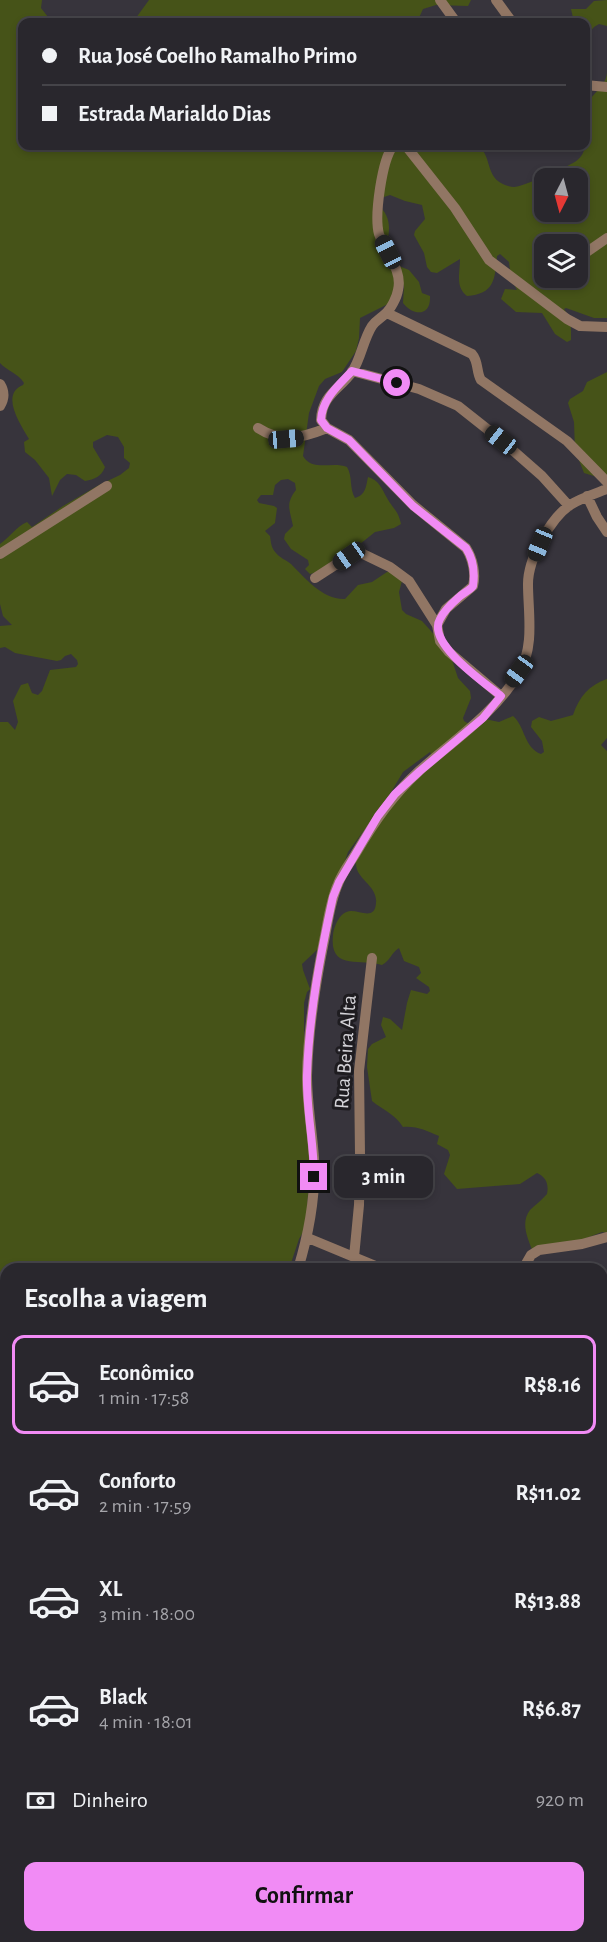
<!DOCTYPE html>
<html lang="pt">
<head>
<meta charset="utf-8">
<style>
	:root { --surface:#29272d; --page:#353339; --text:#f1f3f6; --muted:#a5a5aa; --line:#454449; --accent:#f18bf5 }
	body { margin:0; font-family:"Alegreya Sans",sans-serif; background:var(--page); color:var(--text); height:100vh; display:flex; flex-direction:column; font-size:22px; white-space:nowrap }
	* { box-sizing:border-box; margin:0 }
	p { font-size:20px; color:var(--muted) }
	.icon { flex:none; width:33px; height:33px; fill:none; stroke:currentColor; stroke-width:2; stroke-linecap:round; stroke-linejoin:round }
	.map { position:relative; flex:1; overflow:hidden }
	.details { position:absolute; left:0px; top:1263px; width:608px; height:680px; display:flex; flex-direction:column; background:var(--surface); border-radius:18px 18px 0 0; box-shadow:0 3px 9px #0003,0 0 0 2px var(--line) }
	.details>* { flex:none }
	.top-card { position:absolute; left:18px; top:18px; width:572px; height:132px; border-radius:12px; box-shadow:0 3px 9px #0003,0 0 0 2px var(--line); display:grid; align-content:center; height:132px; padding:0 24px; background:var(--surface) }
	.needle { width:39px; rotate:186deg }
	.fabs { position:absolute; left:534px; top:168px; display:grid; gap:12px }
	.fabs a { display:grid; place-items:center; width:54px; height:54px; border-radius:12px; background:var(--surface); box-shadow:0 3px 9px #0003,0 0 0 2px var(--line); font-size:30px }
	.end { position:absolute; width:27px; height:27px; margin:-14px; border:8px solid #f18bf5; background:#111; box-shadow:0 0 0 3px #111 }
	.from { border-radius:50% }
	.bubble { position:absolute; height:42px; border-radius:12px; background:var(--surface); box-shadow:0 3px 9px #0003,0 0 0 2px var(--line); font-size:20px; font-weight:700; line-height:42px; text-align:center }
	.car { position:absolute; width:18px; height:36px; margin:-18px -9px; border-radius:8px; box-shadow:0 0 4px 2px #0007; background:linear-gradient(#222 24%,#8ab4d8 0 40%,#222 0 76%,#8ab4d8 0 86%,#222 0) }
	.top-card b { display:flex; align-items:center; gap:21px; height:57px; font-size:22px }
	.top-card b+b { border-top:2px solid var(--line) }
	.top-card i { width:15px; height:15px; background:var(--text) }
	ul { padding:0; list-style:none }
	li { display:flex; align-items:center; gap:18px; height:99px; margin:0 12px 9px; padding:0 12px; border:3px solid transparent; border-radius:12px }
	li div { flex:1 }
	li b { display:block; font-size:22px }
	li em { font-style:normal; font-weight:700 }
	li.current { border-color:var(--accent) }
	li>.icon { width:54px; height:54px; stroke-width:1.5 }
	h2 { padding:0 24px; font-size:27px; line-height:72px }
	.pay { display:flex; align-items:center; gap:15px; height:66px; padding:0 24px; font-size:22px }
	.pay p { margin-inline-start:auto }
	.cta { display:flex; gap:12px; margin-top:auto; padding:12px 24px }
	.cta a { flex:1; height:69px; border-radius:12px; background:var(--accent); color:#111; font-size:24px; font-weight:700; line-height:69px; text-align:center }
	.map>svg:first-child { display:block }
	.green { fill:#465318; fill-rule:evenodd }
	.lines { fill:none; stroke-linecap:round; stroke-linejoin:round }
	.minor { stroke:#917664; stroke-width:10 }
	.route { stroke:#f18bf5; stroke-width:8 }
	.labels { text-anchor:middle; stroke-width:6; stroke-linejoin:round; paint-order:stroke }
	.street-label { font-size:21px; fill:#d4d3d8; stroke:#1e1c20 }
</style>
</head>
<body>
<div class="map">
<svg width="607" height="1942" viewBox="0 0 607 1942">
	<rect width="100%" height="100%" fill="#37343c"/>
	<path class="green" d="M 0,0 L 42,0 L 41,8 L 48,17 L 62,22 L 22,22 L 22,146 L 478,146 C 491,154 486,175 501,183 C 504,185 510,187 514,187 C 522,187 564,168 573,163 C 577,161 581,157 583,153 C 589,140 581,121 585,108 C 590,94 605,89 607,73 L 607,318 L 594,318 L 566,308 L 564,309 C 572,320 571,328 571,340 L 567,342 L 555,334 L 542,313 L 516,312 L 501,299 L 505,289 L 517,290 L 511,278 L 509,262 L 500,254 L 497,256 C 495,280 494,294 467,296 C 455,287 460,273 460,259 L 437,273 L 431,272 L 427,267 L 424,253 L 414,235 L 415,231 L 425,219 L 422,205 L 405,201 L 390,195 L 375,200 L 376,203 C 394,218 389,231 386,252 L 394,264 L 409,270 L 419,282 L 422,293 L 430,296 C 431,317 413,316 403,303 L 404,286 L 403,285 L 388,304 L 360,318 L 359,338 L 356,351 L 342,372 L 325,379 L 319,386 L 309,413 L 303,456 C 312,472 333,461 347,467 C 353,477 349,488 355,498 C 366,495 366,486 368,477 C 379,480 382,489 387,498 C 393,509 398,510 401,524 L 394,528 L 375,532 L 360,544 L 349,549 L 317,572 L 310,574 L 305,569 L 309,565 L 308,560 L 291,549 L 284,539 L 285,534 L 293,526 C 290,510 285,504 296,490 L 295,483 L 288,479 L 281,480 L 275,485 L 273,495 L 261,495 L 257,500 L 259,503 L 274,506 L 277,508 L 275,523 L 265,531 L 270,536 C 271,542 271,548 276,553 C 280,558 286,560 291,564 C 305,578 323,600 345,599 L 358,585 L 372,582 L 387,572 L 393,572 L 402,581 L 399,592 L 402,610 L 406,614 L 422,621 L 440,641 L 453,663 L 458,678 L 470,691 L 471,698 L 463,718 L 464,721 L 469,724 L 485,719 L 499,722 L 513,716 C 525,726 524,748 541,754 L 544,752 L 542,741 L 531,727 L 532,721 L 539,717 L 551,721 L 573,715 C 579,697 589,685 607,679 L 607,738 L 601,745 L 607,751 L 607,1233 L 602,1232 L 576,1242 L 533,1252 C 528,1239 520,1223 530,1210 C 535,1205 542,1200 547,1194 C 549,1184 546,1177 537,1173 L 520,1184 L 457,1189 L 444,1174 L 450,1155 L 448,1150 L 437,1144 L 439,1136 C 426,1131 418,1126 403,1127 C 395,1114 383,1110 372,1101 L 367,1067 L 368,1049 L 372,1044 L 386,1037 L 381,1025 L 383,1017 L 390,1019 L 402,1030 L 407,1003 L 411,990 L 427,994 L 430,991 L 429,987 L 416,978 L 421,973 L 419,967 L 404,961 L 399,948 C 391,953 390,961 382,965 C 360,958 329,971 333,935 C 334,926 340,911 351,911 C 361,911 375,920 376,903 C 378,886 356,879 356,864 C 356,845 417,772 431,754 L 430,752 L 403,772 L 387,799 L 348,852 L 334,893 L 319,948 L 302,964 L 303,970 L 310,989 L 307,992 L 304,1003 L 304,1050 L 313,1111 L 306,1227 L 299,1239 L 289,1269 L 6,1269 L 6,1414 L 0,1411 L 0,722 L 8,722 L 15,730 L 18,722 L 13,701 L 21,685 L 28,683 L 32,693 L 38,695 L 42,691 L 50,670 L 76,667 L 78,664 L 77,660 L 71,654 L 65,656 L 61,660 L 57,661 L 15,653 L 5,647 L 0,648 L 0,626 L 12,625 L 3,616 L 0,604 L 0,544 C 10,537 16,527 27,522 L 32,527 L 63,506 L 99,485 L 120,475 L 129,468 L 130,463 L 124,458 L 124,447 L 118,437 L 107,435 L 93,442 L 93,447 L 105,467 C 101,477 95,479 85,481 L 76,475 L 67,474 L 60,480 L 52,496 L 49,478 L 35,460 L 25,452 L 24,442 L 29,439 C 20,424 0,394 23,385 L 24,383 C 18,373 7,371 0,363 ZM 544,178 L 578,178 L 578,212 L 544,212 ZM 544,244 L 578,244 L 578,278 L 544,278 Z
		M 149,0 L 471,0 L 468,6 L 436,5 L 423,9 L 417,22 L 133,22 Z
		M 607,0 L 607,26 L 599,24 L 594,27 L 585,38 L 585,22 L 574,22 L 571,9 L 586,9 L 594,1 Z
		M 607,372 L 607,476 L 597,477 L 584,473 L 575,450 L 574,422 L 568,403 L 570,399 L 583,391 L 587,382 Z
		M 0,1446 L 6,1453 L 6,1529 L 3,1539 L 6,1544 L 6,1936 L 602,1936 L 602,1674 L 607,1672 L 607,1942 L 0,1942 Z"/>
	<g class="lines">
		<path class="minor" d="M 440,0 L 456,22
			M 496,0 L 512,22
			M 585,85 L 607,87
			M 406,146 L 455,208 L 489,260 L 567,319 L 580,326 L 607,327
			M 578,258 L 607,238
			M 387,313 L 472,354 C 479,362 476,372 481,380 L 567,441 L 607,482
			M 352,371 L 419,389 L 458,406 L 501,440 L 542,476 L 569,506
			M 0,384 C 5,392 5,398 0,406
			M 258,428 C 281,443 302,438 327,428 L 349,440 L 413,505 L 466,548 C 473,559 476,574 473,586 L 446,609 L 437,625
			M 327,428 L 321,420 C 322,395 339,390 352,372 C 361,359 363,340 372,326 C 376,320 381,318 385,314 C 391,309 397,297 398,290 C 403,270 385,252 379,234 C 374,216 382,160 393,146
			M 587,496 L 597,517 L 607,532
			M 0,554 L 107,486
			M 315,578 L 349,556 L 361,553 L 390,567 L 409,581 L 437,625 L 440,641 L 449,652 L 501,696
			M 308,1238 L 383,1269
			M 354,1257 L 359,1205 L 360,1155 L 359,1071 L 372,958
			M 298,1269 C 309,1233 316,1196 314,1158 C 312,1130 307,1103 307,1076 C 308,1031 315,986 324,941 C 328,922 330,902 338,884 C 342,873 350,863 356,853 C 375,821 392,796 419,771 C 454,740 494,714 519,673 C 535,646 528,613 528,584 C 528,559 550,519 570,505 C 581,498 594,494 607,489
			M 523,1269 L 531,1255 L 539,1250 L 582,1244 L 607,1237
			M 602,1361 L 607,1364
			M 0,1431 L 6,1435
			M 0,1549 L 6,1541
			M 602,1562 L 607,1554"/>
	</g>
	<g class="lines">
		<path class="route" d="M 314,1177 C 314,1143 306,1109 307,1075 C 309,1015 320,956 333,897 L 339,882 L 378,816 L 395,794 L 420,771 L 483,718 L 501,696 C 485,683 426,643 440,619 C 444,611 451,604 458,598 C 463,593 469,591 473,586 C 475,573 473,559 466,548 L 413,506 L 349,440 L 327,428 L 321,420 C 322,399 338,386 352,371 L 397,383"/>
	</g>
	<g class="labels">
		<g class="street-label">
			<text transform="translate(345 1052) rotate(-86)" y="7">Rua Beira Alta</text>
		</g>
	</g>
</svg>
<div class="fabs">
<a><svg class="needle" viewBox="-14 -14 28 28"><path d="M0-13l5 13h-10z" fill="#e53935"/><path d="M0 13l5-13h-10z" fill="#a5a5aa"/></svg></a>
<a><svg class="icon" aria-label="layers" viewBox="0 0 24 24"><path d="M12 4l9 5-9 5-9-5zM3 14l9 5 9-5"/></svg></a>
</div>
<i class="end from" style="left:397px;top:383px"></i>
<i class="end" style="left:314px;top:1177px"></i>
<div class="bubble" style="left:334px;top:1156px;width:99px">3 min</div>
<i class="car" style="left:388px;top:252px;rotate:333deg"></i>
<i class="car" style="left:286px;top:439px;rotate:85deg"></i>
<i class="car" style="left:501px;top:440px;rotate:308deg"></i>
<i class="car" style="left:540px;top:544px;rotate:202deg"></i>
<i class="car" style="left:349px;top:556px;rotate:235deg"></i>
<i class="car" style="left:519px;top:671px;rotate:216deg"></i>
<div class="top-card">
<b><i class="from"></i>Rua José Coelho Ramalho Primo</b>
<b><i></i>Estrada Marialdo Dias</b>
</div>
<section class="details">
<h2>Escolha a viagem</h2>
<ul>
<li class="current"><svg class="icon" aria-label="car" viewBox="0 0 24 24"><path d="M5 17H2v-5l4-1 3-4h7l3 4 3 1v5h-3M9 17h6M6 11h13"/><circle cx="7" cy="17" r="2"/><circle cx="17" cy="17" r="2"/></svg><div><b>Econômico</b><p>1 min · 17:58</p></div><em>R$8.16</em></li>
<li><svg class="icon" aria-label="car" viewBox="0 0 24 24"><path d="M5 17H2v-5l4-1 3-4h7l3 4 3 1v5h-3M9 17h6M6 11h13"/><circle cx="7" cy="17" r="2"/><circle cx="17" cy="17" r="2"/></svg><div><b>Conforto</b><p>2 min · 17:59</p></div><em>R$11.02</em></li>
<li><svg class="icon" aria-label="car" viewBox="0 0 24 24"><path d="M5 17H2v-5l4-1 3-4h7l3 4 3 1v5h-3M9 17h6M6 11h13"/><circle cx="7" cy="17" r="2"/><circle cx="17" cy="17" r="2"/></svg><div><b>XL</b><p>3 min · 18:00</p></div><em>R$13.88</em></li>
<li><svg class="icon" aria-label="car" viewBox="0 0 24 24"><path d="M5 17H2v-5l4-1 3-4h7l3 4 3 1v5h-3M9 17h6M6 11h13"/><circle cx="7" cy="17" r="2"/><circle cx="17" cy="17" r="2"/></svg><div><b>Black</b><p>4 min · 18:01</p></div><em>R$6.87</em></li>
</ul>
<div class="pay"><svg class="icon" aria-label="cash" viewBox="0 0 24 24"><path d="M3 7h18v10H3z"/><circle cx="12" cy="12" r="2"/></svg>Dinheiro<p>920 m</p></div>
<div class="cta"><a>Confirmar</a></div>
</section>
</div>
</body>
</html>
